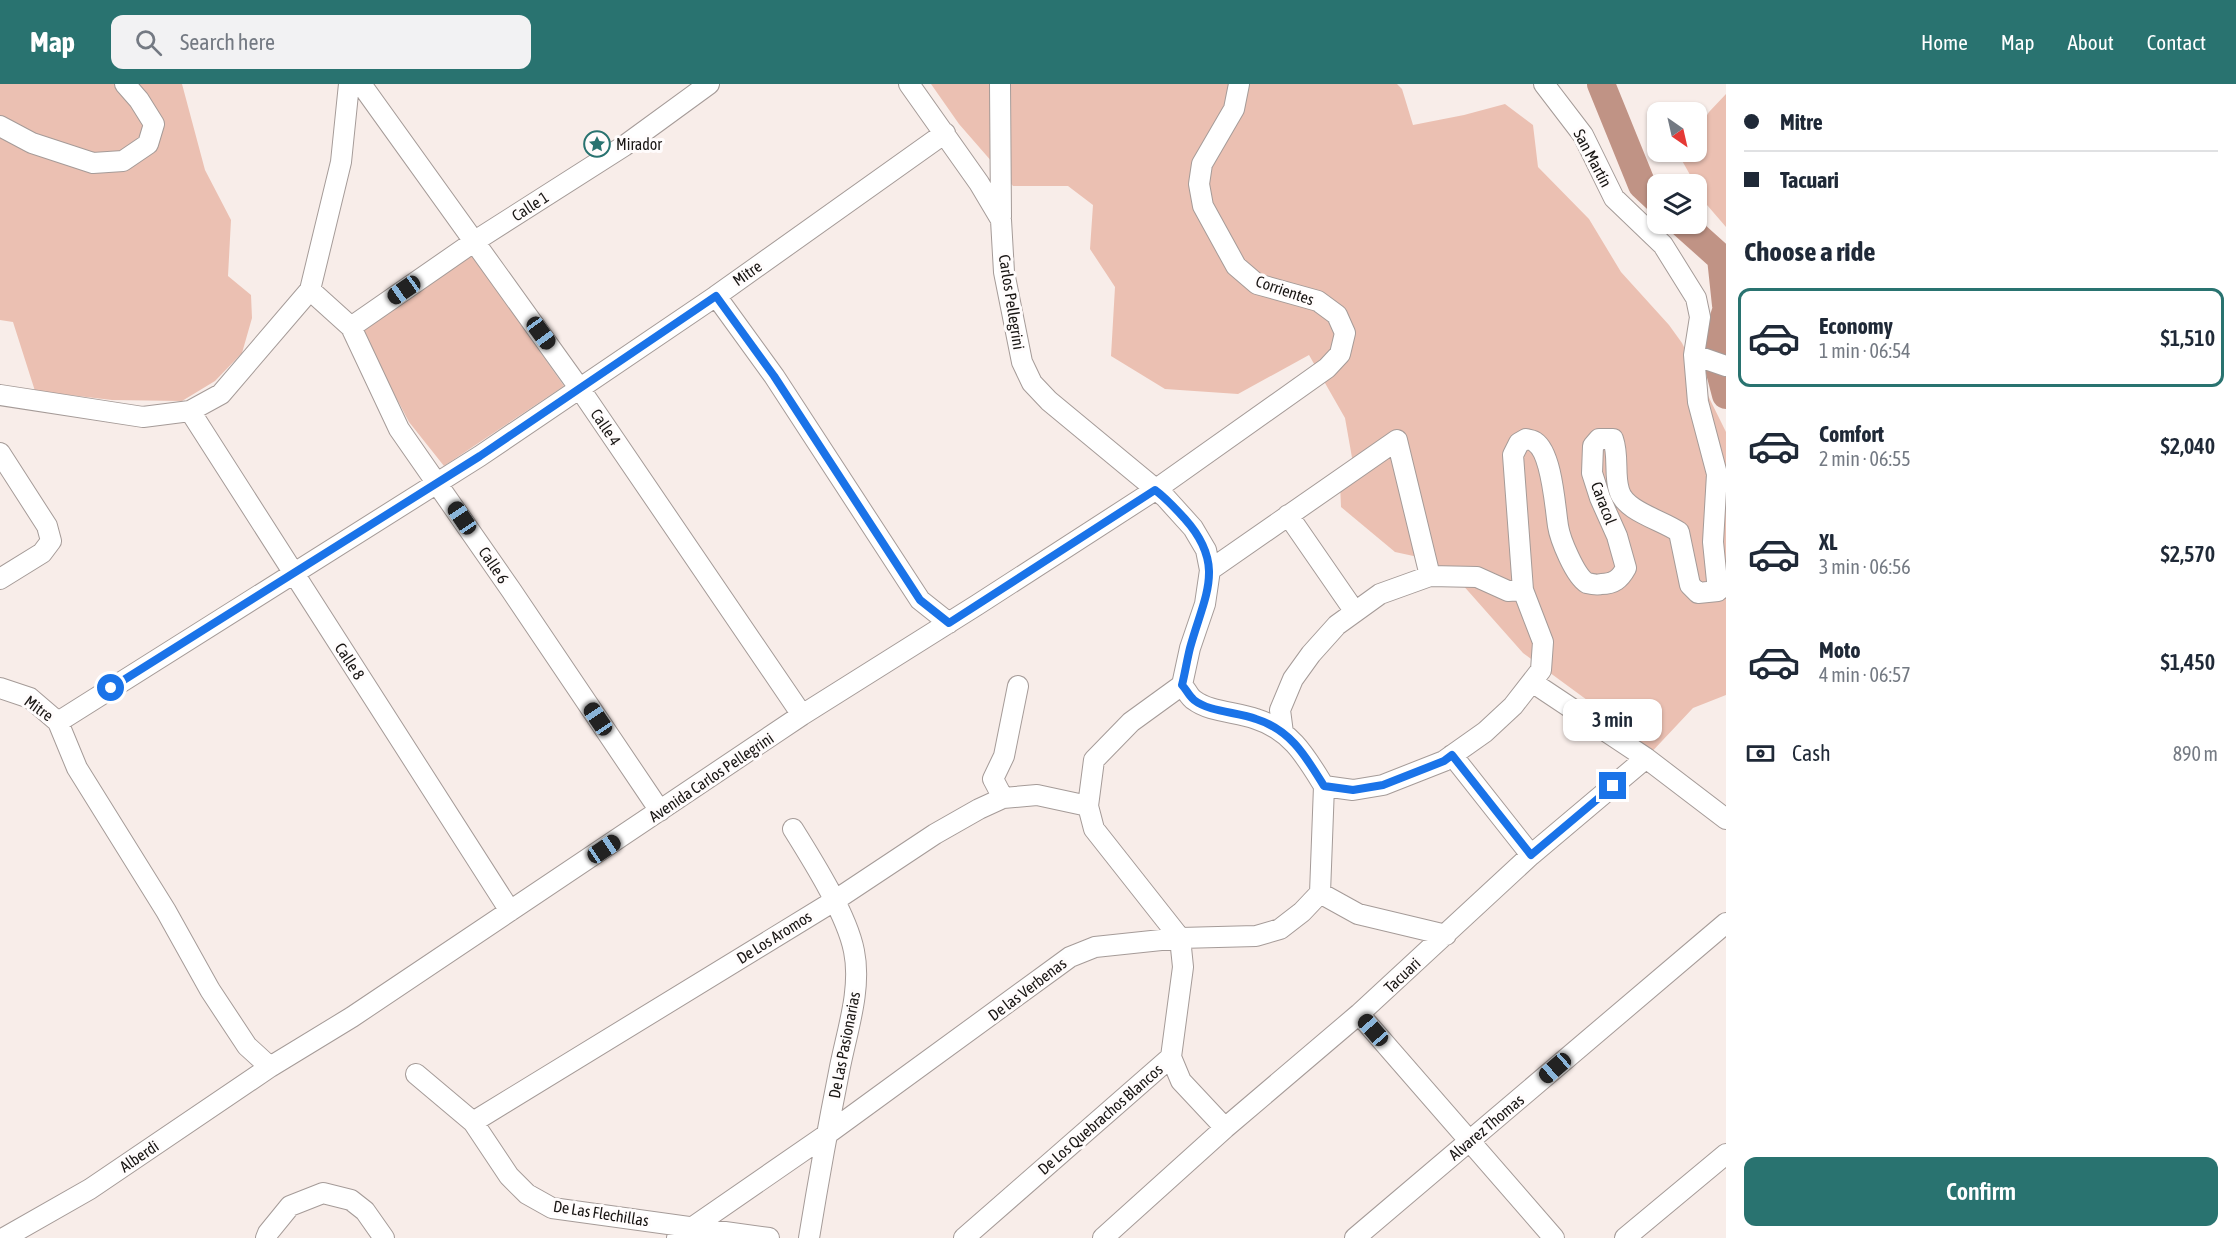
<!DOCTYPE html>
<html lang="en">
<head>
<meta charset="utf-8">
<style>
	:root { --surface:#fff; --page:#f2f2f3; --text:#1f2937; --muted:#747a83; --line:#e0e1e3; --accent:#297370 }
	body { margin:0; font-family:"Asap Condensed",sans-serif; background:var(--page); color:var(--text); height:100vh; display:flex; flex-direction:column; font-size:22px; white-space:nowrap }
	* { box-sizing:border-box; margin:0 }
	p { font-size:20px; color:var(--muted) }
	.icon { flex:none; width:33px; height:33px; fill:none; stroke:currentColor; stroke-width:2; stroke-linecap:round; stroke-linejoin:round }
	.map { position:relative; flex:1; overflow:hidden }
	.drawer { display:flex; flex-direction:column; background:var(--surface); width:510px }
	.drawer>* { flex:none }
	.guide { display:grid; align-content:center; height:132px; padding:0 18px; background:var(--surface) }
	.needle { width:39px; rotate:146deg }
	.fabs { position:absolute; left:1647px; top:18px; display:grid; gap:12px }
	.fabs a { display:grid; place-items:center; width:60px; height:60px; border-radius:12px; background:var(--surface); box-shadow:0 2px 4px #0004; font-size:30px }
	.end { position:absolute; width:27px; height:27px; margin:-14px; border:8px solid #1a73e8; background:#fff; box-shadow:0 0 0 3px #fff }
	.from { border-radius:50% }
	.bubble { position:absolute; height:42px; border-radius:12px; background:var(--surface); box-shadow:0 2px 4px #0004; font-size:20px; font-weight:600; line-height:42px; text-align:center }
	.car { position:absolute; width:18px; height:36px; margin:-18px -9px; border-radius:8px; box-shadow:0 0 4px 2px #0007; background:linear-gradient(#222 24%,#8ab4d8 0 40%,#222 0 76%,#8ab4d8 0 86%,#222 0) }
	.guide b { display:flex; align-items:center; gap:21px; height:57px; font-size:22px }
	.guide b+b { border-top:2px solid var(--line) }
	.guide i { width:15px; height:15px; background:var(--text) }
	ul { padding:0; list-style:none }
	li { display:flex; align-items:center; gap:18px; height:99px; margin:0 12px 9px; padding:0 6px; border:3px solid transparent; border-radius:12px }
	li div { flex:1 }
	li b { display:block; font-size:22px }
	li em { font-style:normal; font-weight:600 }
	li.active { border-color:var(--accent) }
	li>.icon { width:54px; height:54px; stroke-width:1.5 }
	h2 { padding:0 18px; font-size:27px; line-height:72px }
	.pay { display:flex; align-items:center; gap:15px; height:66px; padding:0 18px; font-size:22px }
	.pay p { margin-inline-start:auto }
	.button { display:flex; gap:12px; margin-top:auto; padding:12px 18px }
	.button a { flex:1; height:69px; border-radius:12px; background:var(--accent); color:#fff; font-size:24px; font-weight:600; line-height:69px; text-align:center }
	header { display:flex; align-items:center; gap:36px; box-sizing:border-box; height:84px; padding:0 30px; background:var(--accent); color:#fff }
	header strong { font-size:28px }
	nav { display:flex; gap:33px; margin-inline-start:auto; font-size:21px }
	.search { width:420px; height:54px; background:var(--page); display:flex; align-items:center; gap:15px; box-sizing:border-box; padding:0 21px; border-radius:12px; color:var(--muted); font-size:22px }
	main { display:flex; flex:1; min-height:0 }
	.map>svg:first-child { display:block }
	.green { fill:#ebc0b2 }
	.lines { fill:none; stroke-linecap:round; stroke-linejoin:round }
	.river { stroke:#c09385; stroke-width:28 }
	.street-casing { stroke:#a59b98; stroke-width:22 }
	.street { stroke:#fff; stroke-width:20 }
	.route { stroke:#1a73e8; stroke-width:8 }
	.labels { text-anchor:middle; stroke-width:6; stroke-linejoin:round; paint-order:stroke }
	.poi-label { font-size:16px; fill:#191614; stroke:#fffcfc; text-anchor:start }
	.street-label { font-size:16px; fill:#191614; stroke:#fffcfc }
</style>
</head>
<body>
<header>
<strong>Map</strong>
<div class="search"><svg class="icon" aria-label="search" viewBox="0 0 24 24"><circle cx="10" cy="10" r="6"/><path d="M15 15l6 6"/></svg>Search here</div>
<nav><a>Home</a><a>Map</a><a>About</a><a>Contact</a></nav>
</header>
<main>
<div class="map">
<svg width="1726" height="1154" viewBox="0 0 1726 1154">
	<rect width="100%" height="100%" fill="#f8ede9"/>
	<path class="green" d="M 0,0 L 182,0 L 205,86 L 231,136 L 228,192 L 251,211 L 252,234 L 242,269 L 215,297 L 182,317 L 112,316 L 35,307 L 13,238 L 0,236 Z
		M 931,0 L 1397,0 L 1402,5 L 1413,41 L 1464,31 L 1505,20 L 1533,41 L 1538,83 L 1589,135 L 1621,188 L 1669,241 L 1682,259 L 1726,348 L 1726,611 L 1693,624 L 1646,674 L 1617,638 L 1523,569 L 1461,499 L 1432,476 L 1395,468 L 1341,423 L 1340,400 L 1354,385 L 1345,334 L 1309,271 L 1238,310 L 1165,305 L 1111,272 L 1115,203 L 1090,165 L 1093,121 L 1068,102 L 1013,102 L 959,40 Z
		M 1726,10 L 1726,143 L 1707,121 L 1680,73 L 1684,68 L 1696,68 L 1697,47 L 1709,28 Z
		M 472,171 L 564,302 L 444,382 L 409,338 L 361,247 Z"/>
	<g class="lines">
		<path class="river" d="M 1601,0 L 1642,101 L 1658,116
			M 1683,140 L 1721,174 L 1726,221
			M 1726,227 L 1714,265 L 1726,311"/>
		<g class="street-casing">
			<path id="street" d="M 361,0 L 580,305 L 802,631
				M 909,0 L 979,99 L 1001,136 L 1004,188 L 1022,278 L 1032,299 L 1049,317 L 1165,413 L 1193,444 L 1206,466 L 1210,486 L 1205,520 L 1190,564 L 1182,601
				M 1000,0 L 1001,133
				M 0,42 L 32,59 L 93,79 L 123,77 L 148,60 L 154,40 L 139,16 L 125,0
				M 310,206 L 351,243 L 399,345 L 511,506 L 660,727
				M 716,212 L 774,292 L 920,516 L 949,539
				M 351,243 L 475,157 L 624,62 L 709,0
				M 1694,271 L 1726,282
				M 0,311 L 143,333 L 190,327 L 221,310 L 310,206 L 341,78 L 349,0
				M 190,327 L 510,827
				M 0,369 L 47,442 L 51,457 L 42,469 L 0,495
				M 1288,431 L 1355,528
				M 1210,486 L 1397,356 L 1430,492
				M 1532,598 L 1646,674 L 1726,735
				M 1182,601 C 1186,605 1189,613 1194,616 C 1209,628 1238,628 1256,635 C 1291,646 1306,673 1324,702 L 1353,706 L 1383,701 L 1444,677 L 1485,648 L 1513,622 L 1541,586 L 1543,558 L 1523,506 L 1513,371 L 1519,359 L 1526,355 C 1529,356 1533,356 1535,358 C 1552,369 1555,423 1558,442 C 1560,455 1575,492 1587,499 C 1591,500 1598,501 1601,500 C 1614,500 1620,495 1626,484 L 1617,452 L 1600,414 L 1592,389 L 1593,362 L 1599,355 L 1613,355 C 1619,372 1614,390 1619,406 C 1624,427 1662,436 1679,448 L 1690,501 L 1698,509 L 1718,507 L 1713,458 L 1717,390 L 1698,318 L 1694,271 L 1700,233 L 1696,214 L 1663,161 L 1614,114 L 1583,51 L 1544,0
				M 0,604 L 30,614 L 58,638 L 77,684 L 166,827 L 210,906 L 247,962 L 270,983
				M 58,638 L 480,372 L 716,212 L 945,49
				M 1283,649 L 1280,626 L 1293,595 L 1311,570 L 1337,541 L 1380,510 L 1430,492 L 1477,493 L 1508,507 L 1523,506
				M 1452,671 L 1531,771
				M 1003,714 L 993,695 L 1004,672 L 1018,602
				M 793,745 C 813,777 847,831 854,867 C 862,906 846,950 839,988 C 828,1043 818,1099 809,1154
				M 1320,809 L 1358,830 L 1446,851
				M 1359,930 L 1554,1154
				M 1171,973 L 1181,997 L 1225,1044
				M 416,990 L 473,1038 L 509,1092 L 527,1110 L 552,1124 L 769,1154
				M 473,1038 L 834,817 L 935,750 L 979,725 L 1003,714 L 1037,711 L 1088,722
				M 4,1154 L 90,1105 L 270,983 L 352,933 L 802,631 L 977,521 L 1155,406 L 1327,284 L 1340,270 L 1345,249 L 1337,231 L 1318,217 L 1257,200 L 1236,182 L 1203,122 L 1199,100 L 1202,80 L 1234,25 L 1239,0
				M 266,1154 L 268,1149 L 290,1122 L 323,1109 L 351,1116 L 365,1127 L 384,1154
				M 677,1154 L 826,1051 L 1070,873 L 1095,863 L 1180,854 L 1256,852 L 1280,845 L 1302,828 L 1320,809 L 1324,702
				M 964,1154 L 1171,973 L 1183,883 L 1180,854 L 1094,745 L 1088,722 L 1094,676 L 1131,638 L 1182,601
				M 1103,1154 L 1225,1044 L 1359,930 L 1531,771 L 1646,674
				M 1355,1154 L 1726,839
				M 1625,1154 L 1726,1070"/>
		</g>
		<use href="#street" class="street"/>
	</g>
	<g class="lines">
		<path class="route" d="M 111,604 L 480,372 L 716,212 L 774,292 L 920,516 L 949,539 L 1155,406 C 1166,414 1175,424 1185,435 C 1227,482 1204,512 1190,564 C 1187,576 1185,589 1182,601 C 1186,605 1189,612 1194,616 C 1209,628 1238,628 1256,635 C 1291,646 1306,673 1324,702 L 1353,706 L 1383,701 L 1444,677 L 1452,671 L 1531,771 L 1613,702"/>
	</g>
	<defs>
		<g id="sight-ring" transform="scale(1.35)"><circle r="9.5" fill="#fffcfc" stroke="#297370" stroke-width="1.5"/><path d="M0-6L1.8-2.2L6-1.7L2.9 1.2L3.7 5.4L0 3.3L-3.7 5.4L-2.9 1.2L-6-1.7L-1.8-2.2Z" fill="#297370"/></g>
	</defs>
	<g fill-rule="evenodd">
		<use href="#sight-ring" x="597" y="60"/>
	</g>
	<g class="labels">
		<g class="poi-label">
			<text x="616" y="66">Mirador</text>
		</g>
		<g class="street-label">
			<text transform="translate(1593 74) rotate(62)" y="6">San Martín</text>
			<text transform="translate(530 122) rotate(-33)" y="6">Calle 1</text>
			<text transform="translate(747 189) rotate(-35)" y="6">Mitre</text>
			<text transform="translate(1285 206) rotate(19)" y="6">Corrientes</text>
			<text transform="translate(1012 218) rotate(81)" y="6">Carlos Pellegrini</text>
			<text transform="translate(606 343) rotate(56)" y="6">Calle 4</text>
			<text transform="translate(1604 419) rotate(69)" y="6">Caracol</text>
			<text transform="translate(494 481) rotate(56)" y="6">Calle 6</text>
			<text transform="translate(350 577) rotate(57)" y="6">Calle 8</text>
			<text transform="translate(39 624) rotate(36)" y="6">Mitre</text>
			<text transform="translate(711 693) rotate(-34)" y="6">Avenida Carlos Pellegrini</text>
			<text transform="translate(774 853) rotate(-32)" y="6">De Los Aromos</text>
			<text transform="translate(1402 891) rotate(-43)" y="6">Tacuari</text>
			<text transform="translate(1027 905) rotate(-37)" y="6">De las Verbenas</text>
			<text transform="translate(844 961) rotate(-79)" y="6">De Las Pasionarias</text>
			<text transform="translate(1100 1035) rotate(-41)" y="6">De Los Quebrachos Blancos</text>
			<text transform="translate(1486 1043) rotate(-40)" y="6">Alvarez Thomas</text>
			<text transform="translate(139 1072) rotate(-34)" y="6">Alberdi</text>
			<text transform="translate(601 1129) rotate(9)" y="6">De Las Flechillas</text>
		</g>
	</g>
</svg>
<div class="fabs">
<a><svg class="needle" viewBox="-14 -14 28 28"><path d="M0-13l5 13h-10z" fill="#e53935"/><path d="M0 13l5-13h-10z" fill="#747a83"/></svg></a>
<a><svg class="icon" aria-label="layers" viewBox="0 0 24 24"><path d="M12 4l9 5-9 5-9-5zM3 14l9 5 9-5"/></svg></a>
</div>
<i class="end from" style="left:111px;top:604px"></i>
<i class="end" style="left:1613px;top:702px"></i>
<div class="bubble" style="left:1563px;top:615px;width:99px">3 min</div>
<i class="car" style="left:404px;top:206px;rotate:235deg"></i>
<i class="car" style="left:541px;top:249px;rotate:144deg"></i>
<i class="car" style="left:462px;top:434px;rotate:326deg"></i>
<i class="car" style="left:598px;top:635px;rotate:326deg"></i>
<i class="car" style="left:604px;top:765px;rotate:56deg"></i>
<i class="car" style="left:1373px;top:946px;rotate:319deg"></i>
<i class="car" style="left:1555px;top:984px;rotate:229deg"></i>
</div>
<section class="drawer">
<div class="guide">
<b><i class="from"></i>Mitre</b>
<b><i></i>Tacuari</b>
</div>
<h2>Choose a ride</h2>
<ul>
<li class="active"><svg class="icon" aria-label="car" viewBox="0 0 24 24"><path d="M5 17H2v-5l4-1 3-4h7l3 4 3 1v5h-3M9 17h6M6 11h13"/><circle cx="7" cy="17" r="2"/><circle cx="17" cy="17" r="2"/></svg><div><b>Economy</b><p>1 min · 06:54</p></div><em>$1,510</em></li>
<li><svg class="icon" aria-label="car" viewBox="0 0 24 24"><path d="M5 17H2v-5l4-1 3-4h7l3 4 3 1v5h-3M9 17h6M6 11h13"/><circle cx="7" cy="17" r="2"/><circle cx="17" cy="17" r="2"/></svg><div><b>Comfort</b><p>2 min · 06:55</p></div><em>$2,040</em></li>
<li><svg class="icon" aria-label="car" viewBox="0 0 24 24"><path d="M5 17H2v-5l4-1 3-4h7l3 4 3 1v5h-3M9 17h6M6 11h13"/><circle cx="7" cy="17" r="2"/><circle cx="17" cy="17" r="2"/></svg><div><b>XL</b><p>3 min · 06:56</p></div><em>$2,570</em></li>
<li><svg class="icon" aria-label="car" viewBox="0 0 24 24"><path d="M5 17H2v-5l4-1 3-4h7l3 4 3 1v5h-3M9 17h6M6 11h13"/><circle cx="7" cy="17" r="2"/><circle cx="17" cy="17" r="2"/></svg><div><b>Moto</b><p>4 min · 06:57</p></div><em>$1,450</em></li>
</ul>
<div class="pay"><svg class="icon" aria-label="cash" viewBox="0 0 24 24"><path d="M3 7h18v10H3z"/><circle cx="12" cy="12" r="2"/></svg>Cash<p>890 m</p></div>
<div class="button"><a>Confirm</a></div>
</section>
</main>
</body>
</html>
